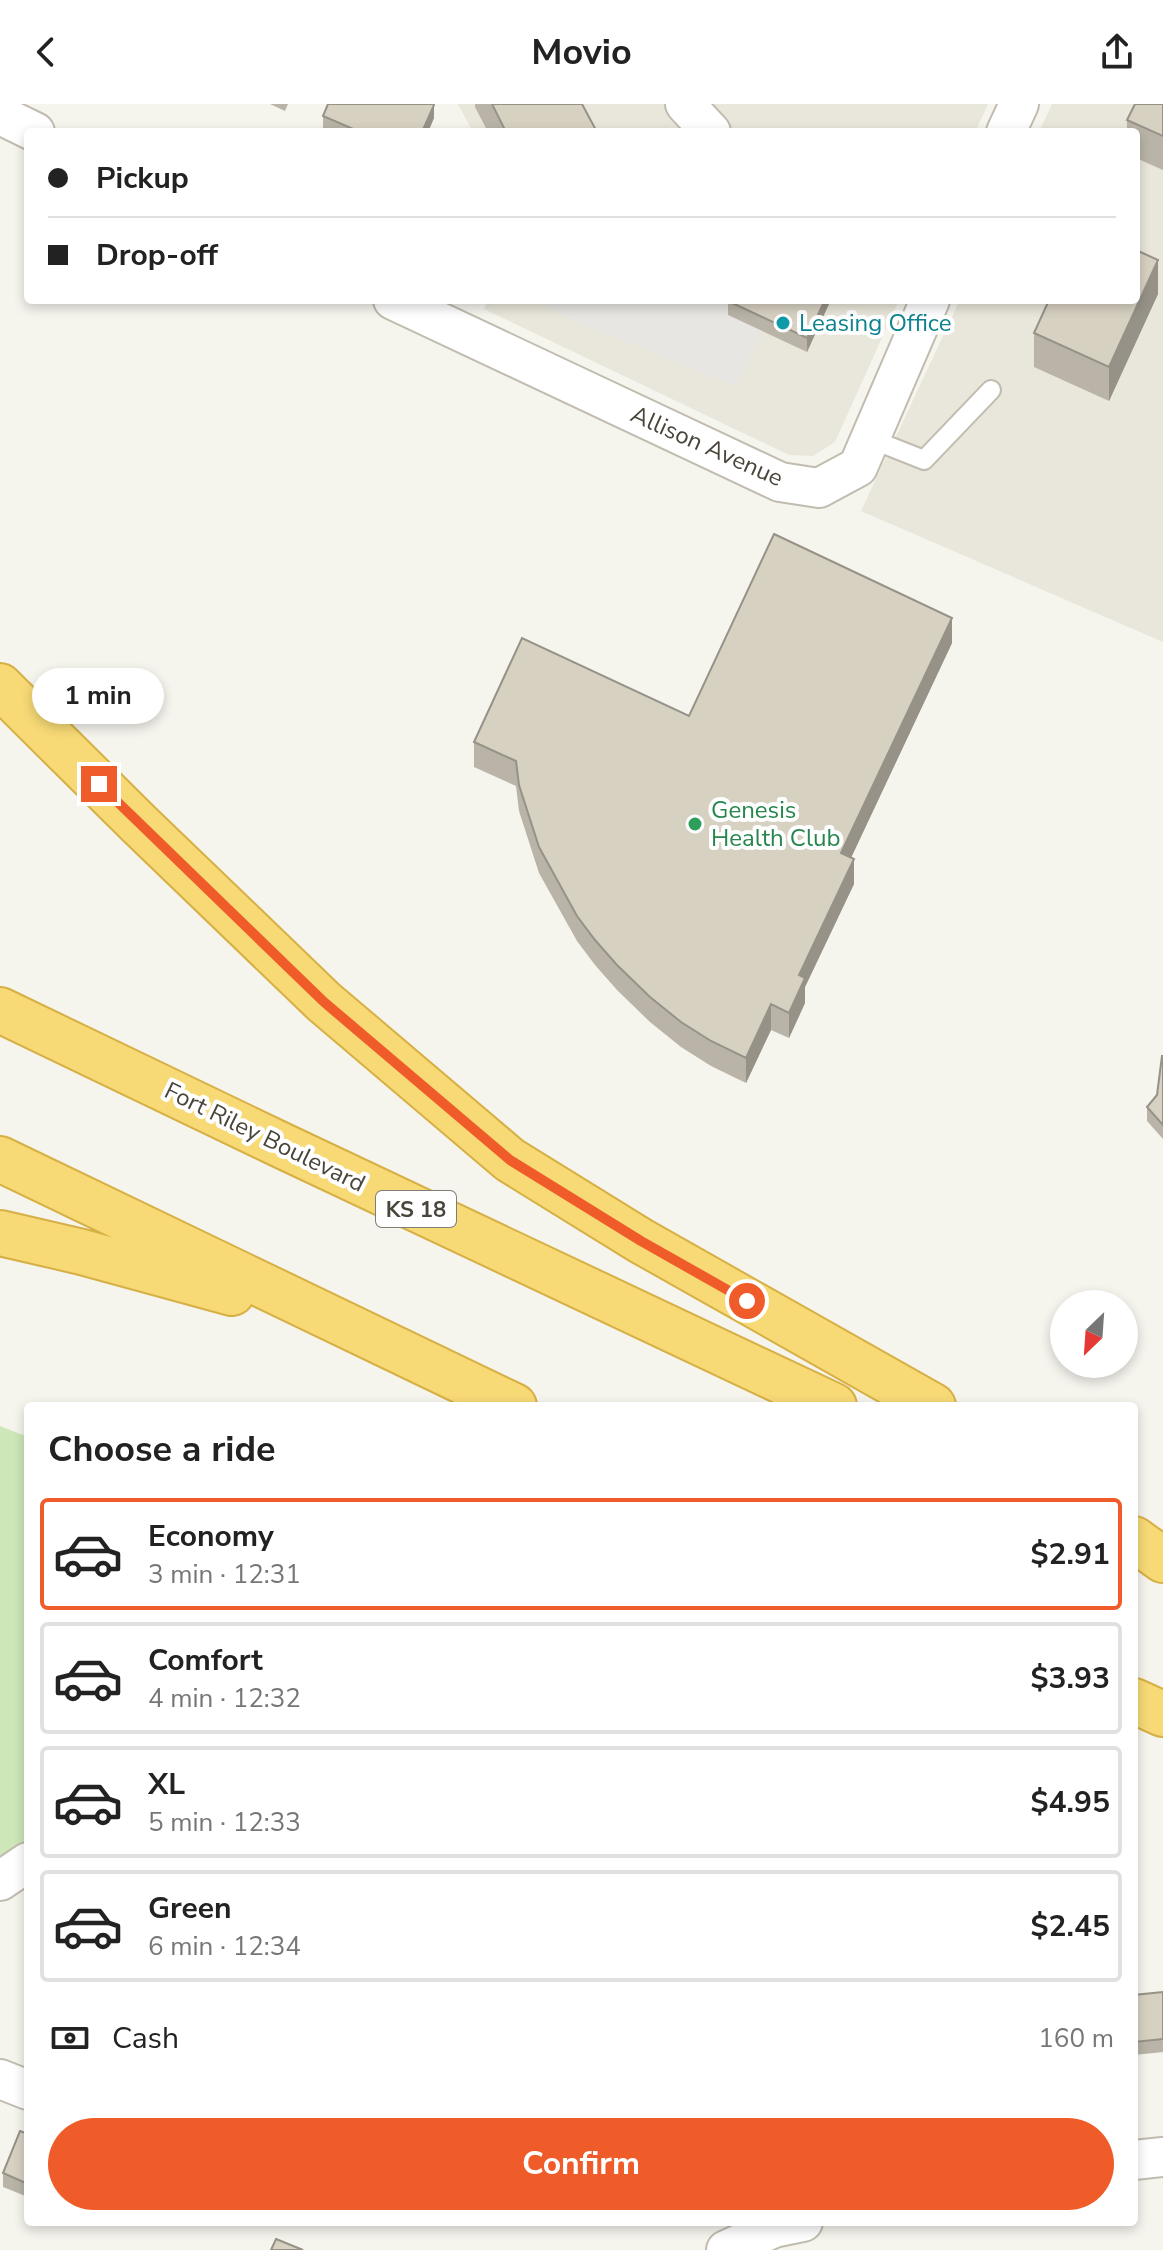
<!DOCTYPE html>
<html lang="en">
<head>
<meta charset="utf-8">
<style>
	:root { --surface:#fff; --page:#f6f6f6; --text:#222; --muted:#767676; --line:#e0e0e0; --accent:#ef5c2a }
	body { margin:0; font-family:"Nunito Sans",sans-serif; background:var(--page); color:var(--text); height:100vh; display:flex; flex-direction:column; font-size:30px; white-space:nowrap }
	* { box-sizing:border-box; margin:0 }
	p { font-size:26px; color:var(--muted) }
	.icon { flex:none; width:44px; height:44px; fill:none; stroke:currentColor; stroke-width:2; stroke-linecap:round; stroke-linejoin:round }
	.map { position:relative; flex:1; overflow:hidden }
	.panel { position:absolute; left:24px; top:1298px; width:1114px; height:824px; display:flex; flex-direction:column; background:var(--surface); border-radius:8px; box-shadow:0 4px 12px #0003 }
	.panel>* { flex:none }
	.top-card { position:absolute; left:24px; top:24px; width:1116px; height:176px; border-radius:8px; box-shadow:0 4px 12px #0003; display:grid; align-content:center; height:176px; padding:0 24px; background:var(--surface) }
	.needle { width:52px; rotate:205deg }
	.buttons { position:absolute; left:1050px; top:1186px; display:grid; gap:16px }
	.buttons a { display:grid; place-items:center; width:88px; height:88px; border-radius:50%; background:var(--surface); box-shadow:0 4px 12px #0003; font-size:40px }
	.end { position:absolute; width:36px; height:36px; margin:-18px; border:10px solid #ef5c2a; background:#fff; box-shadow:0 0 0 4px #fff }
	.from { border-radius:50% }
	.bubble { position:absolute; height:56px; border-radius:28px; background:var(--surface); box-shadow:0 4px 12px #0003; font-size:26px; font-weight:700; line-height:56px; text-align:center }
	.top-card b { display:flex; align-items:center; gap:28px; height:76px; font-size:30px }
	.top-card b+b { border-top:2px solid var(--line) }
	.top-card i { width:20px; height:20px; background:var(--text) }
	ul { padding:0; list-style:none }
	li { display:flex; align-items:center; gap:24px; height:112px; margin:0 16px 12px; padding:0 8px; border:4px solid var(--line); border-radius:8px }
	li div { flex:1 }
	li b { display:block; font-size:30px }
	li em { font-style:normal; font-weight:700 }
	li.selected { border-color:var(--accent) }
	li>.icon { width:72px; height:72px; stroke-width:1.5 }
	h2 { padding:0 24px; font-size:36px; line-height:96px }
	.pay { display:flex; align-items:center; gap:20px; height:88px; padding:0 24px; font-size:30px }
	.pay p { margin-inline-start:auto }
	.button { display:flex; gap:16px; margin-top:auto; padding:16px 24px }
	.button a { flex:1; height:92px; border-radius:48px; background:var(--accent); color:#fff; font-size:32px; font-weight:700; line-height:92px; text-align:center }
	header { display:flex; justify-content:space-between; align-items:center; height:104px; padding:0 24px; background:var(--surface); font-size:36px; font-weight:700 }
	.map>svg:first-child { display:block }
	.residential { fill:#e9e6db }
	.green { fill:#cde7b8 }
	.parking { fill:#e8e6e3 }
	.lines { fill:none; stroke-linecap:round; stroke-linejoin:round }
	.service-casing { stroke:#c1bcaf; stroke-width:22 }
	.minor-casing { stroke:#c1bcaf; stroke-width:42 }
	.motorway-casing { stroke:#d7b045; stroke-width:48 }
	.service { stroke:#fff; stroke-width:18 }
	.minor { stroke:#fff; stroke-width:38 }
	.motorway { stroke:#f7d976; stroke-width:44 }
	.wall { fill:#b9b4a7 }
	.shaded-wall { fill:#969288 }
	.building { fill:#d7d1c2; stroke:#969288; stroke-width:2 }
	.route { stroke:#ef5c2a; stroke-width:10 }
	.culture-dot { fill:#0f9aa8; stroke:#fff; stroke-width:3 }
	.leisure-dot { fill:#2e9e5b; stroke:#fff; stroke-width:3 }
	.labels { text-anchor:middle; stroke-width:8; stroke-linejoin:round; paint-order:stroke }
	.shield { fill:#fff; stroke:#807d75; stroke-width:2 }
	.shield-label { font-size:22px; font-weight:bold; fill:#4a453a }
	.culture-label { font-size:24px; fill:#0d838f; stroke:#fff; text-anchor:start }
	.street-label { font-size:24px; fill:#4a453a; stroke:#fff }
	.leisure-label { font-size:24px; fill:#27864d; stroke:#fff; text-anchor:start }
</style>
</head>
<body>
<header><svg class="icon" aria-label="back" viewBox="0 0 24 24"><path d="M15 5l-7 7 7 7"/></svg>Movio<svg class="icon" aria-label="share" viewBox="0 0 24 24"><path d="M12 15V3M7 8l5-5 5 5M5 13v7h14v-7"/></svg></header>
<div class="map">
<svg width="1163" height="2146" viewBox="0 0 1163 2146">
	<rect width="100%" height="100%" fill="#f5f4ed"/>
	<path class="residential" d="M 458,0 L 988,0 L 975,28 L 473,28 Z
		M 1052,0 L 1163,0 L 1163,538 L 861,407 L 960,196 L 1136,196 L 1136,28 L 1039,28 Z
		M 487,196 L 899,196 L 835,338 L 813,352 L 789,351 L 484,205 Z"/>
	<path class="green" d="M 0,1322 L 28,1333 L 28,1740 L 0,1753 Z"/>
	<path class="parking" d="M 543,196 L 735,196 L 762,227 L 736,282 L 553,208 Z"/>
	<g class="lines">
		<g class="service-casing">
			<path id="service" d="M 871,335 L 924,356 L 991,286"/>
		</g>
		<g class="minor-casing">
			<path id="minor" d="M 685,0 L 711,28
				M 0,11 L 35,28
				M 1006,28 L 1019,0
				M 393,196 L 780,378 L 819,384 L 858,363 L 930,196
				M 0,1777 L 28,1758
				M 0,1975 L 28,1986
				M 1134,2056 L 1163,2053
				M 726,2146 L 774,2124 L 803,2118"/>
		</g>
		<g class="motorway-casing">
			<path id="motorway" d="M 0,582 L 139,720 L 324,898 L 510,1056 L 641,1137 L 933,1302
				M 0,906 L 283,1042 L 834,1302
				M 0,1055 L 514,1302
				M 0,1129 L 82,1148 L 232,1189
				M 1134,1435 L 1163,1456
				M 1134,1597 L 1163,1610"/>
		</g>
		<use href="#service" class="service"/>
		<use href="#minor" class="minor"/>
		<use href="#motorway" class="motorway"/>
	</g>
	<path class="wall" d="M 270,0 L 288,0 L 285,7 Z
		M 475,0 L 582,0 L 597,28 L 488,28 L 475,3 Z
		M 1163,0 L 1163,66 L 1136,54 L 1136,28 L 1127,28 L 1127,16 Z
		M 323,12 L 434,14 L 428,28 L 329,28 L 323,25 Z
		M 1158,190 L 1109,297 L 1034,263 L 1034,229 Z
		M 830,196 L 807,248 L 728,211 L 728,197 Z
		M 952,539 L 851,754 L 854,780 L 805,883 L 805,899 L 789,934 L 771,926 L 746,979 L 711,962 L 681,943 L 650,918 L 617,886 L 595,861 L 577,837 L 539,769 L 519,707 L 516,682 L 474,663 L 474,638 L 689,612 Z
		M 1163,952 L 1163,1035 L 1147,1017 L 1147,1003 L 1157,991 Z
		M 1163,1888 L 1163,1948 L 1134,1951 L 1134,1891 Z
		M 28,2030 L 28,2093 L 3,2083 L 3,2069 Z"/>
	<path class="shaded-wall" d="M 434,1 L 434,14 L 428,28 L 422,28 Z
		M 1158,156 L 1158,190 L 1109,297 L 1109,263 Z
		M 825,196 L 830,196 L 830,198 L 807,248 L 807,234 Z
		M 952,514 L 952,539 L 841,775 L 841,749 Z
		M 854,755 L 854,780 L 805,883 L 805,899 L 789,934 L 789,909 L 799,871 Z
		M 771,900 L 771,926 L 746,979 L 746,954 Z"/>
	<path class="building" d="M 328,0 L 433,0 L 434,1 L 422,28 L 360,28 L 323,12 Z
		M 492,0 L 582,0 L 597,28 L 506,28 Z
		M 1135,0 L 1163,0 L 1163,32 L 1127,16 Z
		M 1136,146 L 1158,156 L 1109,263 L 1034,229 L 1049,196 L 1136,196 Z
		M 728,196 L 825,196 L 807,234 L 728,197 Z
		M 774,430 L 952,514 L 841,749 L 854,755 L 799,871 L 805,874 L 789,909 L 771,900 L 746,954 L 711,937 L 681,918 L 650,893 L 617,861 L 595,836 L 577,812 L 539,743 L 519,681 L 516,657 L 474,638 L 522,534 L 689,612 Z
		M 1162,952 L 1163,952 L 1163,1021 L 1147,1003 L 1157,991 Z
		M 1163,1888 L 1163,1935 L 1134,1938 L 1134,1891 Z
		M 20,2027 L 28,2030 L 28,2080 L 3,2069 Z
		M 276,2135 L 303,2146 L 271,2146 Z"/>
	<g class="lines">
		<path class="route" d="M 99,680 L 324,898 L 510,1056 L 641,1137 L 747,1197"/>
	</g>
	<circle class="culture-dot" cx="783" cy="219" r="8"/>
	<circle class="leisure-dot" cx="695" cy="720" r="8"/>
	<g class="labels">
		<rect class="shield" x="376" y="1087" width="80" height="36" rx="6"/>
		<g class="shield-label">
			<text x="416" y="1113">KS 18</text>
		</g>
		<g class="culture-label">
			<text x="799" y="227">Leasing Office</text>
		</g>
		<g class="street-label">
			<text transform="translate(707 342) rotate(24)" y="8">Allison Avenue</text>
			<text transform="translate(265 1033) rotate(26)" y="8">Fort Riley Boulevard</text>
		</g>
		<g class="leisure-label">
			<text x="711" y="714">Genesis<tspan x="711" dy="28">Health Club</tspan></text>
		</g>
	</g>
</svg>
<div class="buttons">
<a><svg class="needle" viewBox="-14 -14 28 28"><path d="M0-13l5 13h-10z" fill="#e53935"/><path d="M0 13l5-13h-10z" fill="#767676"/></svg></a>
</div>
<i class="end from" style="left:747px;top:1197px"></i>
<i class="end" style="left:99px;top:680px"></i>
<div class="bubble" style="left:32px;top:564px;width:132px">1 min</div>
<div class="top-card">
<b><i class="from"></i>Pickup</b>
<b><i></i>Drop-off</b>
</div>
<section class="panel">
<h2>Choose a ride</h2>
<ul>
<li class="selected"><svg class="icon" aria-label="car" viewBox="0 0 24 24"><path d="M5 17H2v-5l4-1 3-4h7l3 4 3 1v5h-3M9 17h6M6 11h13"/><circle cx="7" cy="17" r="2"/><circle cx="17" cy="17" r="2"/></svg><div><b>Economy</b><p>3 min · 12:31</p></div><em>$2.91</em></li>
<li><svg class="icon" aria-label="car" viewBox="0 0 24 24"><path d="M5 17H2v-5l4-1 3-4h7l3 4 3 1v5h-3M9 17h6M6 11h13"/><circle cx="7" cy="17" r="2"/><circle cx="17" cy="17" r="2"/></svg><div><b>Comfort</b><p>4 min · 12:32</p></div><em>$3.93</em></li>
<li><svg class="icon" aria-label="car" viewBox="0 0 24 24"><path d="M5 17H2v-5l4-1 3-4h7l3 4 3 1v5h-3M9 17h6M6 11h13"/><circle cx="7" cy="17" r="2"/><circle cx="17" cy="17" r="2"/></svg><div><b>XL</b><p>5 min · 12:33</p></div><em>$4.95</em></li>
<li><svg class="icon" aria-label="car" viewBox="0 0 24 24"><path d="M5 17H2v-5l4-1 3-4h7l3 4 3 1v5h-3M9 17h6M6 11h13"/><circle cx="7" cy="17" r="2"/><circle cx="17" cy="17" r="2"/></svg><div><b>Green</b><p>6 min · 12:34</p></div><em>$2.45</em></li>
</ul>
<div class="pay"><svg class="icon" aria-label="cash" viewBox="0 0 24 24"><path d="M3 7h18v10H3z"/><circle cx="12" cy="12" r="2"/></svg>Cash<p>160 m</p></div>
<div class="button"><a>Confirm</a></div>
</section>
</div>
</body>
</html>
